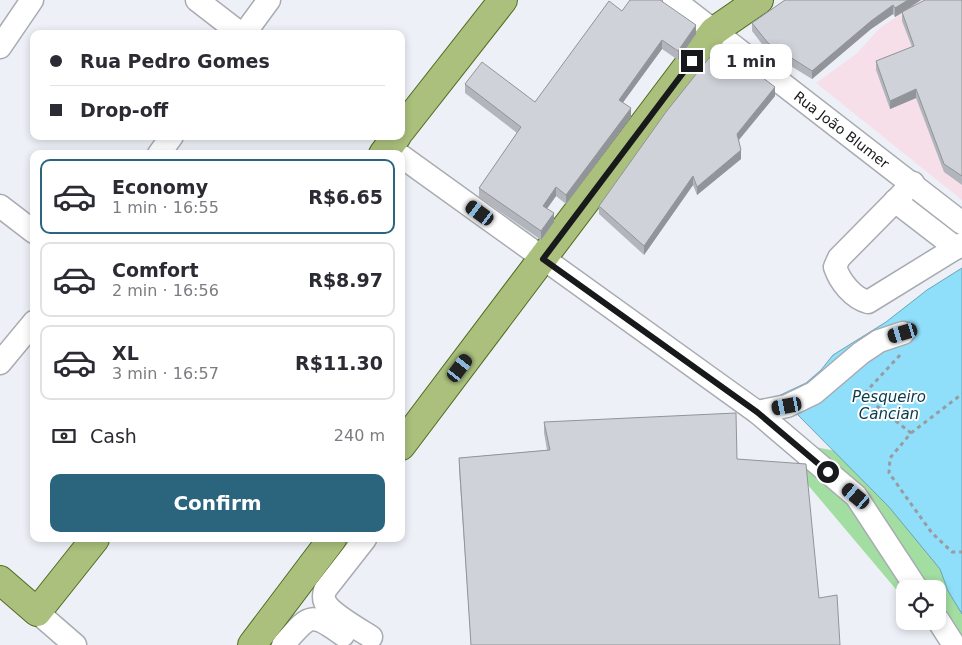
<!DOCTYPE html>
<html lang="en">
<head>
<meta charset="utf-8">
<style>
	:root { --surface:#fff; --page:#f7f7f7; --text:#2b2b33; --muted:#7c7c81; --line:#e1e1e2; --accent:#2b647d }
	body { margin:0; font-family:"DejaVu Sans",sans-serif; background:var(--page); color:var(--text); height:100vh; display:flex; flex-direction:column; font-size:19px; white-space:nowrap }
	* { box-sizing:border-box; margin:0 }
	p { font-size:16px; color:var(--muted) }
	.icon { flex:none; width:28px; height:28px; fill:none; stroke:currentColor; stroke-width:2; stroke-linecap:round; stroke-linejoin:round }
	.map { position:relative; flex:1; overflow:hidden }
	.drawer { position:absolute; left:30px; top:150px; width:375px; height:392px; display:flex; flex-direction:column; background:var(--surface); border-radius:10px; box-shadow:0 2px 8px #0003 }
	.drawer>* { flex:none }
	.top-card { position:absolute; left:30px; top:30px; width:375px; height:110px; border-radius:10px; box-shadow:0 2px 8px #0003; display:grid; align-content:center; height:110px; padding:0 20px; background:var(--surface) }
	.controls { position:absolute; left:896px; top:580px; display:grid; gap:10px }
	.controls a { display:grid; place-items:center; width:50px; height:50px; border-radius:10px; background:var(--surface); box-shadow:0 2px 8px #0003; font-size:25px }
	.end { position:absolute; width:22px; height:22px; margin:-11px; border:6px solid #18191b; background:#fff; box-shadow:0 0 0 2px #fff }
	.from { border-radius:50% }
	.bubble { position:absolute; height:35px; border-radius:10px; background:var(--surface); box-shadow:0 2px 8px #0003; font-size:16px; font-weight:700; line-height:35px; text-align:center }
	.car { position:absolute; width:15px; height:30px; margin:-15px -8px; border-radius:6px; box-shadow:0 0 4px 1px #0007; background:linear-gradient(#222 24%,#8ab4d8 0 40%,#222 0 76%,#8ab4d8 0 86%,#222 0) }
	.top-card b { display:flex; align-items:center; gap:18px; height:48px; font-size:19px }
	.top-card b+b { border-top:1px solid var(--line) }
	.top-card i { width:12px; height:12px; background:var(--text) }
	ul { padding:9px 0 0; list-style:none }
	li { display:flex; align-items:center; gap:15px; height:75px; margin:0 10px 8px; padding:0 10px; border:2px solid var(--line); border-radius:10px }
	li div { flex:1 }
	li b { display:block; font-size:19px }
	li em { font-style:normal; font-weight:700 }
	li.on { border-color:var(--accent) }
	li>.icon { width:45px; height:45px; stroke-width:1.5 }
	.pay { display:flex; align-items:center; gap:12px; height:55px; padding:0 20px; font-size:19px }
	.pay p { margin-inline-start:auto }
	.action { display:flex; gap:10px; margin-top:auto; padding:10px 20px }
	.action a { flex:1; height:58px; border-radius:10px; background:var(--accent); color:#fff; font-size:20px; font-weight:700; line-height:58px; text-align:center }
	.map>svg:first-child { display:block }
	.commercial { fill:#f7dfea }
	.green { fill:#a2dda2 }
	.water { fill:#8fdefa; stroke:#6ba3b7 }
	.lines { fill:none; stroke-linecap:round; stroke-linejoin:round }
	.minor-casing { stroke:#a8abb1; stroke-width:25 }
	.major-casing { stroke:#526a21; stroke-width:30 }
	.path { stroke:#999ba0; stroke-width:3; stroke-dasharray:4 4; stroke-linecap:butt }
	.minor { stroke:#fff; stroke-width:22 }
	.major { stroke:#aac07c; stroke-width:28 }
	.wall { fill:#b2b5bb }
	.shaded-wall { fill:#919498 }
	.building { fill:#cfd3d9; stroke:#919498 }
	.route { stroke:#18191b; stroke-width:6 }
	.labels { text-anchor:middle; stroke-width:4; stroke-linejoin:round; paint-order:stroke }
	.street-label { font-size:14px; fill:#18191b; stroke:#fdfeff }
	.water-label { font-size:15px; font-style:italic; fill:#093a49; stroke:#fdfeff }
</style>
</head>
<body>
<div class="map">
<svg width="962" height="645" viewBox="0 0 962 645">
	<rect width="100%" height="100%" fill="#edf1f7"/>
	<path class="commercial" d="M 921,0 L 962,0 L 962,200 L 816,83 L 856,54 L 880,28 Z"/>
	<path class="green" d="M 799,444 L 831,450 L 859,460 L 962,543 L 962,645 L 940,642 L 923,621 L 938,621 L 938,589 L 905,589 L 905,600 L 797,472 Z"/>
	<path class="water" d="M 962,268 L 962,614 L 948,591 L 940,569 L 889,507 L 797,414 L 774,398 L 806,383 L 821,370 L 833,355 L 886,322 L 927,290 Z"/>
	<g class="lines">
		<g class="minor-casing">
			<g id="minor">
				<path d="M 197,0 L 241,34"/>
				<path id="s1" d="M 674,0 L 962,223"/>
				<path d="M 244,34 L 269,0"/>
				<path d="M 0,47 L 32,0"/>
				<path d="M 159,154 L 172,136"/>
				<path d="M 401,156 L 757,412 L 856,496 L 917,589"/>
				<path d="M 913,183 L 839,258 L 835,267 C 840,282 853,298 868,302 L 962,244"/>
				<path d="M 895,201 L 956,248"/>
				<path d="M 0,206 L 34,232"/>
				<path d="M 0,363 L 34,322"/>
				<path d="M 757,412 L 787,406 L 814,393 L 861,353 L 879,341 L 903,333"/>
				<path d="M 365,539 L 325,590 C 324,594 323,598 325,602 C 330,613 360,630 371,637"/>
				<path d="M 37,612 L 75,645"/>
				<path d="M 938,620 L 954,645"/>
				<path d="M 283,645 C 309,616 309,610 343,635"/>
			</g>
		</g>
		<g class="major-casing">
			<path id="major" d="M 401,130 L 503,0
				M 383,154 L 397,136
				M 401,446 L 714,31 L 759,0
				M 0,580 L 37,612 L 95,539
				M 252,645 L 332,539"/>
		</g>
		<path class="path" d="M 900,355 L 863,395 L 911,433 L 890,458 L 889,473 L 932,533 L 952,552 L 962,552
			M 911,433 L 962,394"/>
		<use href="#minor" class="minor"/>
		<use href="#major" class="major"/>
	</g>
	<path class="wall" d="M 785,0 L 921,0 L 906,10 L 962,0 L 962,185 L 944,172 L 916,98 L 890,109 L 876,70 L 876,61 L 912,47 L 902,21 L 902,13 L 895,17 L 893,14 L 871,29 L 812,79 L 768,52 L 752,31 L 752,23 Z
		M 622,11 L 696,34 L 678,60 L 662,49 L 623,102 L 631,117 L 566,204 L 556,196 L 547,209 L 554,222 L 541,240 L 479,197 L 479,188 L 517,133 L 465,93 L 465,84 L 535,102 Z
		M 775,96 L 739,140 L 741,159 L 697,195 L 693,185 L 644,255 L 599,214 L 599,206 Z
		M 544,422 L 737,459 L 819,598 L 840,645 L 471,645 L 459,469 L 459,458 L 547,450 L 544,433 Z"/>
	<path class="shaded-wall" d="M 908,0 L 921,0 L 895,17 L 895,8 Z
		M 893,5 L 893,14 L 871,29 L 812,79 L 812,71 L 871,21 Z
		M 696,25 L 696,34 L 678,60 L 678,51 Z
		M 662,40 L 662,49 L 619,108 L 619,100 Z
		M 775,87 L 775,96 L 737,142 L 737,134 Z
		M 916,89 L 916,98 L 890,109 L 890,101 Z
		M 631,108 L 631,117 L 566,204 L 566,195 Z
		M 741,150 L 741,159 L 697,195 L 697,187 Z
		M 693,176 L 693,185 L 644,255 L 644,246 Z
		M 556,187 L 556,196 L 543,214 L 543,206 Z
		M 554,213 L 554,222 L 541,240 L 541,231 Z"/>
	<path class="building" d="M 630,0 L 660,0 L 696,25 L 678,51 L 662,40 L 619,100 L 631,108 L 566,195 L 556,187 L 543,206 L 554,213 L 541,231 L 479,188 L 521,127 L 465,84 L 482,62 L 535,102 L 609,1 L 622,11 Z
		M 785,0 L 908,0 L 895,8 L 893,5 L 871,21 L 812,71 L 768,43 L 752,23 Z
		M 925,0 L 962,0 L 962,176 L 944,164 L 916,89 L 890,101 L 876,61 L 914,46 L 902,12 Z
		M 730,53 L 775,87 L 737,134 L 741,150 L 697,187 L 693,176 L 644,246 L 599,206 L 666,112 L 709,58 Z
		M 736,413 L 737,459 L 806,464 L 819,598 L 837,595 L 840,645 L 471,645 L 459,458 L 550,450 L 544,422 Z"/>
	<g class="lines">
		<path class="route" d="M 692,61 L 543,259 L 757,412 L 828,472"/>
	</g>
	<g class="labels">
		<g class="street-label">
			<text dy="5" stroke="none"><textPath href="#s1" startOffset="212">Rua João Blumer</textPath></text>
		</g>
		<g class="water-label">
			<text x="889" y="402">Pesqueiro<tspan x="889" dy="17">Cancian</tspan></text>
		</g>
	</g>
</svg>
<div class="controls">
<a><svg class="icon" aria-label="locate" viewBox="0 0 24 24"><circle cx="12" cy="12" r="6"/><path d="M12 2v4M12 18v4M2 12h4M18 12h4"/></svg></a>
</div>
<i class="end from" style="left:828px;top:472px"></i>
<i class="end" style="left:692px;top:61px"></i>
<div class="bubble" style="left:710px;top:44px;width:82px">1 min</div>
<i class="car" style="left:480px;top:213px;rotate:306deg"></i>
<i class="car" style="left:903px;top:333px;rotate:253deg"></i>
<i class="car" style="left:460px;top:368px;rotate:37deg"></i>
<i class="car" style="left:787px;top:406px;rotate:259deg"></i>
<i class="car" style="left:856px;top:496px;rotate:310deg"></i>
<div class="top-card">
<b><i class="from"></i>Rua Pedro Gomes</b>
<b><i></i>Drop-off</b>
</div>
<section class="drawer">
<ul>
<li class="on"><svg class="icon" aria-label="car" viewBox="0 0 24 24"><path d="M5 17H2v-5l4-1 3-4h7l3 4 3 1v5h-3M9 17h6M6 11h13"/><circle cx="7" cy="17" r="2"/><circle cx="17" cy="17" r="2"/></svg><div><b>Economy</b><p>1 min · 16:55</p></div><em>R$6.65</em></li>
<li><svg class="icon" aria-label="car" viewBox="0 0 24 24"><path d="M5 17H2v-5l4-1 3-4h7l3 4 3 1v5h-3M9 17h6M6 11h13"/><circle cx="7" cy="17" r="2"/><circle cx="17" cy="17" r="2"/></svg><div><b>Comfort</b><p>2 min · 16:56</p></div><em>R$8.97</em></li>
<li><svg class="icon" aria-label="car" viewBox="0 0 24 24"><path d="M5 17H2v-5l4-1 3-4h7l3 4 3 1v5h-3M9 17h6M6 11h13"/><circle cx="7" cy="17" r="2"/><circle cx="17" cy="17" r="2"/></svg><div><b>XL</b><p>3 min · 16:57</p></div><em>R$11.30</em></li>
</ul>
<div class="pay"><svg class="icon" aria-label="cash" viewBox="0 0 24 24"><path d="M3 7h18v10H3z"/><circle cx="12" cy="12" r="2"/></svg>Cash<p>240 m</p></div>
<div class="action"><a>Confirm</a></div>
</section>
</div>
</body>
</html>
